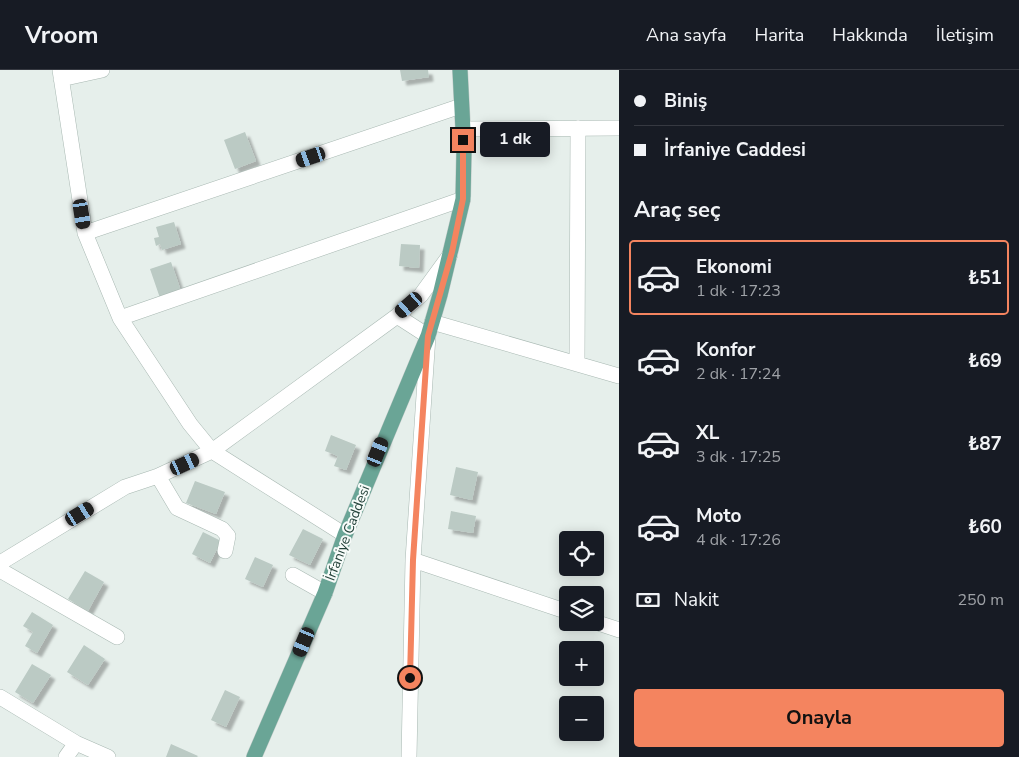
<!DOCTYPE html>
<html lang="tr">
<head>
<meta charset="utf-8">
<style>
	:root { --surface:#171b24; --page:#242831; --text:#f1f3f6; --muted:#9ea1a6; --line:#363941; --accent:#f4845f }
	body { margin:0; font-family:"Nunito Sans",sans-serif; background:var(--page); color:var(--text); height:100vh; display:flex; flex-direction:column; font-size:19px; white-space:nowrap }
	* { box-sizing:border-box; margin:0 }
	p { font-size:16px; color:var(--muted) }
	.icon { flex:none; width:28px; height:28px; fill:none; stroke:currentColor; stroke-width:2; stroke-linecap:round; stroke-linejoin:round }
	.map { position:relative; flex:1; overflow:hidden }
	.drawer { display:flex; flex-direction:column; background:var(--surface); width:400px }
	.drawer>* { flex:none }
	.banner { display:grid; align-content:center; height:110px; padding:0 15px; background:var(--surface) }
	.controls { position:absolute; left:559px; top:461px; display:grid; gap:10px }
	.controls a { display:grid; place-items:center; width:45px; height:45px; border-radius:5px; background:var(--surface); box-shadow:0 2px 12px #0003; font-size:25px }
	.end { position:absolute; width:22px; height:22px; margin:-11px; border:6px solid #f4845f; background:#111; box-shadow:0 0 0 2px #111 }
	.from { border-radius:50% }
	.bubble { position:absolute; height:35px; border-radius:5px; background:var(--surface); box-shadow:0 2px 12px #0003; font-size:16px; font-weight:700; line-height:35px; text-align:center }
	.car { position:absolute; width:15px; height:30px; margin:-15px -8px; border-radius:6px; box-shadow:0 0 4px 1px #0007; background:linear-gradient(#222 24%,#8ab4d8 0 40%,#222 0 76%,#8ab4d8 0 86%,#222 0) }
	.banner b { display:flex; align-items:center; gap:18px; height:48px; font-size:19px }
	.banner b+b { border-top:1px solid var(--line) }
	.banner i { width:12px; height:12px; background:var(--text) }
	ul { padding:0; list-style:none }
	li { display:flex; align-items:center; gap:15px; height:75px; margin:0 10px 8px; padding:0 5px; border:2px solid transparent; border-radius:5px }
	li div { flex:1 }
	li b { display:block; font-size:19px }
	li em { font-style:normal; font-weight:700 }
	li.on { border-color:var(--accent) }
	li>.icon { width:45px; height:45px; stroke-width:1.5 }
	h2 { padding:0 15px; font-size:22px; line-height:60px }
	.pay { display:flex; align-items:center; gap:12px; height:55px; padding:0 15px; font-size:19px }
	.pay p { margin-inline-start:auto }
	.cta { display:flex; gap:10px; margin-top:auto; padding:10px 15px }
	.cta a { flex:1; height:58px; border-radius:5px; background:var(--accent); color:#111; font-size:20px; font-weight:700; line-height:58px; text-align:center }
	header { display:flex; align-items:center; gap:30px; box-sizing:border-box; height:70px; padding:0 25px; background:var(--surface); border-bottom:1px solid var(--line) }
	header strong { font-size:24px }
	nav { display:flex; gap:28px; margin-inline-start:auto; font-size:18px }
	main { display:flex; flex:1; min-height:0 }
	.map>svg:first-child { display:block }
	.building { fill:#bbcac4; filter:url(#shadow) }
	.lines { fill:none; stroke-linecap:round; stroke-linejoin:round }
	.minor-casing { stroke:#a8b8b2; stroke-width:16 }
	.major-casing { stroke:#c2cac8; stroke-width:16 }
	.minor { stroke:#fff; stroke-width:15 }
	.major { stroke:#6aa596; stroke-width:15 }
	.route { stroke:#f4845f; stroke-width:6 }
	.labels { text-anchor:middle; stroke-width:4; stroke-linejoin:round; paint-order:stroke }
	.street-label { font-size:14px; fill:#24423a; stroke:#f7fbf9 }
</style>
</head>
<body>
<header>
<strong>Vroom</strong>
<nav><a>Ana sayfa</a><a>Harita</a><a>Hakkında</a><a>İletişim</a></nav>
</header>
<main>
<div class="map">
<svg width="619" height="687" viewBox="0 0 619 687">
	<defs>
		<filter id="shadow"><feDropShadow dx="4.5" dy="4.5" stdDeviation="1" flood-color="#0004"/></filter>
	</defs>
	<rect width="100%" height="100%" fill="#e6efeb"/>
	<path class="building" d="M 400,0 L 428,0 L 429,7 L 402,11 Z
		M 245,62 L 256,91 L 235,99 L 224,70 Z
		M 174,152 L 181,174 L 162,180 L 160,174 L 156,176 L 154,168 L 159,167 L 156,157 Z
		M 401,174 L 420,175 L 419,198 L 399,196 Z
		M 171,192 L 181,221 L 160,228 L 150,199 Z
		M 331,365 L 356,375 L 346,400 L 334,396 L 338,386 L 325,381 Z
		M 456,397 L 478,402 L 472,430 L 450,425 Z
		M 195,411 L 225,422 L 216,444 L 186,433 Z
		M 451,441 L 476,446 L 473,463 L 448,459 Z
		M 303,459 L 323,469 L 310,495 L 289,485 Z
		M 203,462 L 221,471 L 210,493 L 192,484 Z
		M 255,487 L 273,495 L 263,517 L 245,509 Z
		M 85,501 L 104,512 L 88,541 L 68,529 Z
		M 32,542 L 53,555 L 37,583 L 25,576 L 33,562 L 23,556 Z
		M 84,575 L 105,589 L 88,615 L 67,602 Z
		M 32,594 L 51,605 L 33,633 L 15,622 Z
		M 225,620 L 240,627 L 226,657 L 211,650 Z
		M 171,674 L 198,686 L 197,687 L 166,687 Z"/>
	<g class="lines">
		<g class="minor-casing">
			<path id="minor" d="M 60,0 L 85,163 L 120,248 L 190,354 L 212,381 L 345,465
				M 61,9 L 102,0
				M 463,59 L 619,58
				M 85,163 L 461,36
				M 397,246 L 428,266 L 413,490 L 409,687
				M 120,248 L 463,129
				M 432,252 L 619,306
				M 577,294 L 578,58
				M 158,406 L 177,438 L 222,459 L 228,466 L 225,481
				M 413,490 L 568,542
				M 0,493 L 125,417 L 158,406 L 212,381 L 397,246 L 421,225 L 450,185
				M 0,500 L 117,567
				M 293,505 L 325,523
				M 595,552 L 619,560
				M 0,627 L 76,673 L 108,687
				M 66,687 L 76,673"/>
		</g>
		<g class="major-casing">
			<path id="major" d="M 254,687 L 325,523 L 345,465 L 428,266 L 440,225 L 463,129 L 464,80 L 460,0"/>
		</g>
		<use href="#minor" class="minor"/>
		<use href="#major" class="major"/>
	</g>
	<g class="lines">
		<path class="route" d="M 410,608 L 413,490 L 428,266 L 452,182 L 463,129 L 463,70"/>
	</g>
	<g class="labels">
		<g class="street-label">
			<text transform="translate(347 463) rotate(-69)" y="5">İrfaniye Caddesi</text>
		</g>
	</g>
</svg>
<div class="controls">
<a><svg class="icon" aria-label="locate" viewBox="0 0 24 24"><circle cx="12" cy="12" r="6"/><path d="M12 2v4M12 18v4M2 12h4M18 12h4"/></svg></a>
<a><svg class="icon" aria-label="layers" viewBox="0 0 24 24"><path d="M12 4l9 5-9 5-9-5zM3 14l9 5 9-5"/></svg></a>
<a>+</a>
<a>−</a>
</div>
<i class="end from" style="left:410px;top:608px"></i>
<i class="end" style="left:463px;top:70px"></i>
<div class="bubble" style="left:480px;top:52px;width:70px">1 dk</div>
<i class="car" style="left:311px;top:87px;rotate:251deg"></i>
<i class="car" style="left:82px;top:144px;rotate:171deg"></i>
<i class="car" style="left:409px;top:235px;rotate:229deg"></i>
<i class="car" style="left:378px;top:382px;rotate:22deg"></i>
<i class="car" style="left:185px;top:394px;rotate:65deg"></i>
<i class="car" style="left:80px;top:444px;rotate:59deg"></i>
<i class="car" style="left:304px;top:572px;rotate:203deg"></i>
</div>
<section class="drawer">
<div class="banner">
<b><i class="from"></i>Biniş</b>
<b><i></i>İrfaniye Caddesi</b>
</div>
<h2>Araç seç</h2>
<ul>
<li class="on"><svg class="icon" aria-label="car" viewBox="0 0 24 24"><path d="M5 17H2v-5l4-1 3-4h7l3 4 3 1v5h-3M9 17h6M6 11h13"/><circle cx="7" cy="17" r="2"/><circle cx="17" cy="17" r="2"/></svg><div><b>Ekonomi</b><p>1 dk · 17:23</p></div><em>₺51</em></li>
<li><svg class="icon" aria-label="car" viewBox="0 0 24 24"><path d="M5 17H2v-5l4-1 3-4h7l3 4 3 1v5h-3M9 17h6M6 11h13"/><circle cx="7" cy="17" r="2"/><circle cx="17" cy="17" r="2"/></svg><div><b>Konfor</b><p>2 dk · 17:24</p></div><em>₺69</em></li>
<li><svg class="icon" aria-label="car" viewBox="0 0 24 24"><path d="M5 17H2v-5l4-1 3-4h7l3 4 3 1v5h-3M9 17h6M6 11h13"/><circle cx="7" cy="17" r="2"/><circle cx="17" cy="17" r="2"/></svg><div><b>XL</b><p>3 dk · 17:25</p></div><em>₺87</em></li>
<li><svg class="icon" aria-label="car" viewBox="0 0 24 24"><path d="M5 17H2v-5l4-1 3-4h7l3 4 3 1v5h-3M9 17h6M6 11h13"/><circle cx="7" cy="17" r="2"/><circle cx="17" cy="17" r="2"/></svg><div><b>Moto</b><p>4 dk · 17:26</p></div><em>₺60</em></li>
</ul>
<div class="pay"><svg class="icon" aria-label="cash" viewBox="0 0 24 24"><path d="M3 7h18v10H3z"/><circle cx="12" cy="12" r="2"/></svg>Nakit<p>250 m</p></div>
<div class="cta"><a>Onayla</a></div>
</section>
</main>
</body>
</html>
